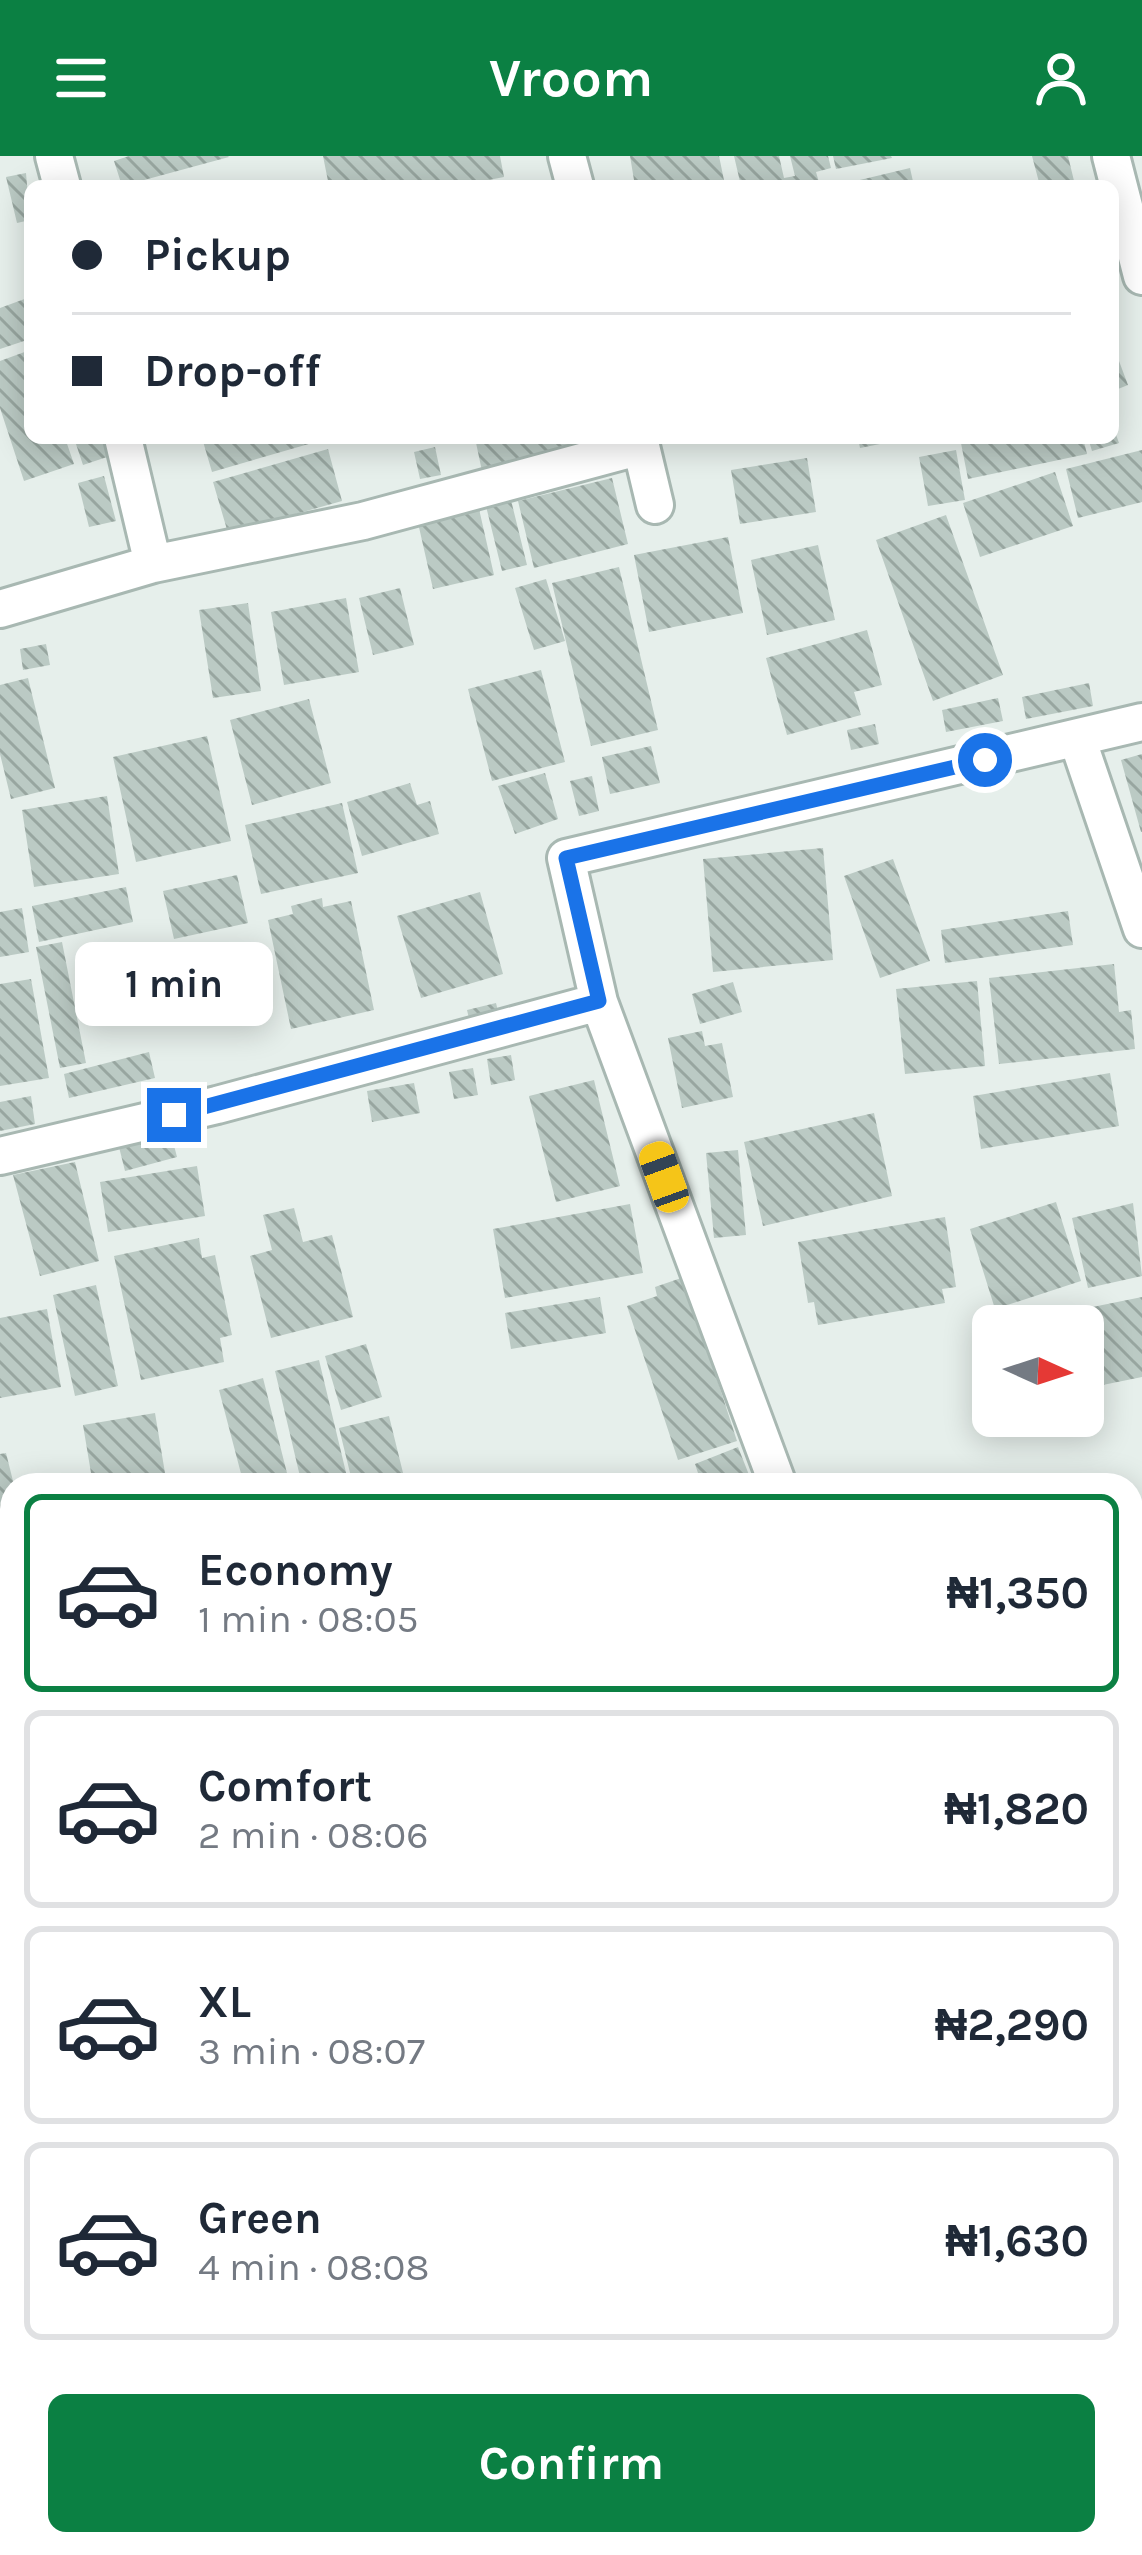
<!DOCTYPE html>
<html lang="en">
<head>
<meta charset="utf-8">
<style>
	:root { --surface:#fff; --page:#f2f2f3; --text:#1f2937; --muted:#747a83; --line:#e0e1e3; --accent:#0b8043 }
	body { margin:0; font-family:Karla,sans-serif; background:var(--page); color:var(--text); height:100vh; display:flex; flex-direction:column; font-size:45px; white-space:nowrap }
	* { box-sizing:border-box; margin:0 }
	p { font-size:39px; color:var(--muted) }
	.icon { flex:none; width:66px; height:66px; fill:none; stroke:currentColor; stroke-width:2; stroke-linecap:round; stroke-linejoin:round }
	.map { position:relative; flex:1; overflow:hidden }
	.side { position:absolute; left:0px; top:1317px; width:1143px; height:1083px; display:flex; flex-direction:column; background:var(--surface); border-radius:36px 36px 0 0; box-shadow:0 6px 30px #0003 }
	.side>* { flex:none }
	.hud { position:absolute; left:24px; top:24px; width:1095px; height:264px; border-radius:18px; box-shadow:0 6px 30px #0003; display:grid; align-content:center; height:264px; padding:0 48px; background:var(--surface) }
	.needle { width:78px; rotate:93deg }
	.tools { position:absolute; left:972px; top:1149px; display:grid; gap:24px }
	.tools a { display:grid; place-items:center; width:132px; height:132px; border-radius:18px; background:var(--surface); box-shadow:0 6px 30px #0003; font-size:60px }
	.end { position:absolute; width:54px; height:54px; margin:-27px; border:15px solid #1a73e8; background:#fff; box-shadow:0 0 0 6px #fff }
	.from { border-radius:50% }
	.bubble { position:absolute; height:84px; border-radius:18px; background:var(--surface); box-shadow:0 6px 30px #0003; font-size:39px; font-weight:700; line-height:84px; text-align:center }
	.car { position:absolute; width:36px; height:72px; margin:-36px -18px; border-radius:15px; box-shadow:0 0 9px 3px #0007; background:linear-gradient(#f5c518 24%,#345 0 40%,#f5c518 0 76%,#345 0 86%,#f5c518 0) }
	.hud b { display:flex; align-items:center; gap:42px; height:114px; font-size:45px }
	.hud b+b { border-top:3px solid var(--line) }
	.hud i { width:30px; height:30px; background:var(--text) }
	ul { padding:21px 0 0; list-style:none }
	li { display:flex; align-items:center; gap:36px; height:198px; margin:0 24px 18px; padding:0 24px; border:6px solid var(--line); border-radius:18px }
	li div { flex:1 }
	li b { display:block; font-size:45px }
	li em { font-style:normal; font-weight:700 }
	li.active { border-color:var(--accent) }
	li>.icon { width:108px; height:108px; stroke-width:1.5 }
	.button { display:flex; gap:24px; margin-top:auto; padding:24px 48px }
	.button a { flex:1; height:138px; border-radius:18px; background:var(--accent); color:#fff; font-size:48px; font-weight:700; line-height:138px; text-align:center }
	header { display:flex; justify-content:space-between; align-items:center; height:156px; padding:0 48px; background:var(--accent); color:#fff; font-size:54px; font-weight:700 }
	.map>svg:first-child { display:block }
	.building { fill:url(#building-back-hatch) }
	.lines { fill:none; stroke-linecap:round; stroke-linejoin:round }
	.street-casing { stroke:#a8b8b2; stroke-width:42 }
	.secondary-casing { stroke:#a4bbb3; stroke-width:42 }
	.street { stroke:#fff; stroke-width:36 }
	.secondary { stroke:#fff; stroke-width:36 }
	.route { stroke:#1a73e8; stroke-width:15 }
</style>
</head>
<body>
<header><svg class="icon" aria-label="menu" viewBox="0 0 24 24"><path d="M4 6h16M4 12h16M4 18h16"/></svg>Vroom<svg class="icon" aria-label="person" viewBox="0 0 24 24"><circle cx="12" cy="8" r="4"/><path d="M4 21q1-7 8-7t8 7"/></svg></header>
<div class="map">
<svg width="1142" height="2399" viewBox="0 0 1142 2399">
	<defs>
		<pattern id="building-back-hatch" width="6" height="6" patternUnits="userSpaceOnUse" patternTransform="scale(3)"><rect width="6" height="6" fill="#bbcac4"/><path d="M-1 5l2 2M0 0l6 6M5-1l2 2" fill="none" stroke="#98a6a0"/></pattern>
	</defs>
	<rect width="100%" height="100%" fill="#e6efeb"/>
	<path class="building" d="M 129,0 L 228,0 L 229,1 L 122,30 L 114,5 Z
		M 323,0 L 500,0 L 504,21 L 458,30 L 329,30 Z
		M 630,0 L 719,0 L 725,29 L 635,30 Z
		M 734,0 L 779,0 L 784,22 L 795,20 L 790,0 L 828,0 L 831,12 L 816,16 L 820,30 L 741,30 Z
		M 833,0 L 891,0 L 892,2 L 836,13 Z
		M 1032,0 L 1068,0 L 1075,29 L 1040,30 Z
		M 910,12 L 914,30 L 843,30 L 843,28 Z
		M 26,17 L 30,64 L 17,67 L 6,21 Z
		M 30,141 L 30,183 L 0,193 L 0,152 Z
		M 1113,189 L 1128,229 L 1113,235 Z
		M 30,194 L 30,282 L 65,282 L 74,308 L 24,325 L 0,252 L 0,205 Z
		M 1114,273 L 1119,287 L 1092,295 L 1088,282 L 1113,282 Z
		M 74,282 L 104,282 L 110,300 L 83,309 Z
		M 202,282 L 326,282 L 326,283 L 212,316 Z
		M 475,282 L 596,282 L 598,295 L 483,320 Z
		M 858,282 L 900,282 L 900,284 L 860,292 Z
		M 960,282 L 1083,282 L 1087,298 L 968,323 Z
		M 435,291 L 441,319 L 420,323 L 414,296 Z
		M 328,293 L 342,345 L 228,377 L 213,326 Z
		M 956,294 L 965,344 L 928,350 L 919,301 Z
		M 1142,294 L 1142,346 L 1078,362 L 1066,313 Z
		M 807,302 L 816,356 L 740,368 L 731,314 Z
		M 1055,316 L 1073,370 L 980,401 L 963,347 Z
		M 104,320 L 116,365 L 89,371 L 78,327 Z
		M 612,322 L 628,388 L 534,412 L 518,345 Z
		M 509,336 L 527,409 L 502,415 L 484,342 Z
		M 477,344 L 494,419 L 433,433 L 416,358 Z
		M 946,359 L 1003,519 L 933,545 L 876,384 Z
		M 728,381 L 743,457 L 649,476 L 634,399 Z
		M 818,389 L 835,464 L 767,479 L 751,404 Z
		M 619,411 L 658,574 L 591,590 L 552,427 Z
		M 546,423 L 565,485 L 534,494 L 515,432 Z
		M 400,432 L 414,489 L 373,499 L 359,442 Z
		M 346,442 L 359,516 L 284,529 L 271,456 Z
		M 248,447 L 261,535 L 213,542 L 199,454 Z
		M 867,474 L 882,529 L 854,536 L 861,559 L 787,579 L 766,502 Z
		M 46,488 L 50,509 L 23,514 L 20,493 Z
		M 541,514 L 565,606 L 492,625 L 468,533 Z
		M 28,522 L 55,632 L 11,643 L 0,598 L 0,529 Z
		M 1089,527 L 1093,550 L 1026,563 L 1022,541 Z
		M 998,542 L 1003,565 L 946,576 L 942,554 Z
		M 309,543 L 331,627 L 252,649 L 230,564 Z
		M 875,568 L 879,588 L 851,594 L 847,574 Z
		M 207,580 L 231,685 L 136,706 L 113,601 Z
		M 651,590 L 660,627 L 610,638 L 602,601 Z
		M 1142,598 L 1142,676 L 1141,676 L 1121,604 Z
		M 545,617 L 558,663 L 515,678 L 498,630 Z
		M 592,620 L 599,655 L 579,660 L 570,625 Z
		M 410,627 L 417,649 L 430,645 L 439,678 L 362,700 L 347,646 Z
		M 107,640 L 119,718 L 34,731 L 22,654 Z
		M 342,647 L 358,717 L 261,738 L 245,669 Z
		M 823,692 L 833,804 L 713,816 L 703,703 Z
		M 893,703 L 930,805 L 880,822 L 844,720 Z
		M 237,719 L 248,767 L 174,783 L 163,735 Z
		M 126,731 L 133,766 L 39,786 L 32,750 Z
		M 480,736 L 503,818 L 421,842 L 397,760 Z
		M 322,742 L 323,751 L 351,745 L 374,854 L 291,873 L 268,764 L 293,758 L 291,750 Z
		M 22,752 L 29,796 L 0,801 L 0,756 Z
		M 1068,755 L 1073,789 L 945,807 L 941,774 Z
		M 62,786 L 86,907 L 60,912 L 36,791 Z
		M 1114,808 L 1119,856 L 1131,854 L 1135,893 L 999,908 L 989,822 Z
		M 262,818 L 270,857 L 240,864 L 232,825 Z
		M 31,823 L 49,922 L 0,930 L 0,828 Z
		M 977,825 L 985,910 L 905,918 L 896,833 Z
		M 733,826 L 742,856 L 700,868 L 692,838 Z
		M 496,847 L 500,863 L 471,871 L 467,854 Z
		M 702,875 L 705,890 L 722,887 L 733,941 L 682,952 L 668,882 Z
		M 149,896 L 155,922 L 69,942 L 64,918 Z
		M 511,899 L 515,924 L 491,929 L 487,903 Z
		M 473,912 L 478,939 L 454,943 L 449,916 Z
		M 1110,917 L 1119,970 L 981,993 L 973,940 Z
		M 594,924 L 620,1030 L 556,1046 L 529,940 Z
		M 414,927 L 420,957 L 372,966 L 367,935 Z
		M 31,940 L 35,968 L 0,975 L 0,946 Z
		M 874,957 L 892,1040 L 763,1070 L 744,986 Z
		M 170,974 L 177,1001 L 125,1015 L 118,987 Z
		M 738,994 L 746,1079 L 714,1082 L 706,997 Z
		M 75,1006 L 99,1105 L 40,1120 L 13,1019 Z
		M 197,1010 L 205,1060 L 108,1076 L 100,1026 Z
		M 1056,1046 L 1081,1125 L 995,1153 L 970,1073 Z
		M 1133,1047 L 1142,1120 L 1088,1132 L 1072,1062 Z
		M 630,1048 L 643,1117 L 505,1142 L 493,1073 Z
		M 294,1052 L 303,1086 L 332,1079 L 353,1161 L 271,1182 L 250,1100 L 272,1094 L 263,1059 Z
		M 945,1061 L 956,1131 L 942,1133 L 945,1147 L 818,1169 L 814,1146 L 808,1147 L 798,1086 Z
		M 199,1082 L 202,1102 L 215,1099 L 232,1179 L 220,1182 L 224,1206 L 141,1224 L 114,1100 Z
		M 684,1121 L 737,1285 L 678,1304 L 627,1150 L 657,1140 L 655,1131 Z
		M 96,1129 L 118,1230 L 75,1240 L 53,1139 Z
		M 600,1141 L 606,1177 L 511,1193 L 505,1157 Z
		M 1142,1141 L 1142,1221 L 1083,1233 L 1083,1170 L 999,1170 Z
		M 47,1153 L 61,1231 L 0,1242 L 0,1162 Z
		M 366,1188 L 382,1241 L 341,1254 L 325,1200 Z
		M 319,1204 L 349,1329 L 302,1329 L 275,1215 Z
		M 263,1222 L 290,1329 L 244,1329 L 219,1234 Z
		M 155,1257 L 167,1329 L 93,1329 L 83,1269 Z
		M 389,1260 L 406,1329 L 353,1329 L 339,1272 Z
		M 738,1291 L 753,1329 L 702,1329 L 695,1308 Z
		M 6,1297 L 14,1329 L 12,1377 L 0,1380 L 0,1298 Z
		M 1142,1344 L 1142,1391 L 1131,1394 L 1131,1346 Z
		M 2,1383 L 5,1396 L 12,1394 L 12,1467 L 0,1470 Z
		M 1142,1405 L 1142,1447 L 1131,1449 L 1131,1407 Z
		M 1142,1465 L 1142,1549 L 1140,1549 L 1131,1467 Z
		M 1142,1573 L 1142,1617 L 1141,1617 L 1131,1576 Z
		M 12,1633 L 12,1749 L 11,1749 L 0,1714 L 0,1637 Z
		M 1139,1690 L 1142,1769 L 1131,1771 L 1131,1692 Z
		M 1142,1815 L 1142,1877 L 1131,1880 L 1131,1818 Z
		M 1132,2040 L 1142,2072 L 1142,2136 L 1131,2139 Z
		M 12,2374 L 12,2388 L 50,2388 L 52,2399 L 0,2399 L 0,2376 Z
		M 103,2388 L 253,2388 L 255,2399 L 105,2399 Z
		M 429,2388 L 443,2388 L 446,2399 L 397,2399 Z
		M 564,2388 L 625,2388 L 626,2389 L 602,2399 L 567,2399 Z
		M 821,2388 L 962,2388 L 965,2399 L 779,2399 Z
		M 980,2388 L 1075,2388 L 1077,2399 L 982,2399 Z"/>
	<g class="lines">
		<g class="street-casing">
			<path id="street" d="M 54,0 L 62,30
				M 567,0 L 575,30
				M 1111,0 L 1142,120
				M 639,282 L 655,349
				M 153,408 L 363,365 L 641,290
				M 0,453 L 153,408 L 123,282
				M 1077,582 L 1142,773
				M 0,1000 L 217,949 L 599,846
				M 778,1329 L 599,846 L 566,702 L 1142,566
				M 0,1528 L 12,1525
				M 0,1743 L 12,1792
				M 323,2388 L 326,2399
				M 1125,2388 L 1129,2399"/>
		</g>
		<g class="secondary-casing">
			<path id="secondary" d="M 1131,1930 L 1142,1926
				M 0,2233 L 12,2230"/>
		</g>
		<use href="#street" class="street"/>
		<use href="#secondary" class="secondary"/>
	</g>
	<g class="lines">
		<path class="route" d="M 174,959 L 599,845 L 566,702 L 985,604"/>
	</g>
</svg>
<div class="tools">
<a><svg class="needle" viewBox="-14 -14 28 28"><path d="M0-13l5 13h-10z" fill="#e53935"/><path d="M0 13l5-13h-10z" fill="#747a83"/></svg></a>
</div>
<i class="end from" style="left:985px;top:604px"></i>
<i class="end" style="left:174px;top:959px"></i>
<div class="bubble" style="left:75px;top:786px;width:198px">1 min</div>
<i class="car" style="left:664px;top:1021px;rotate:340deg"></i>
<div class="hud">
<b><i class="from"></i>Pickup</b>
<b><i></i>Drop-off</b>
</div>
<section class="side">
<ul>
<li class="active"><svg class="icon" aria-label="car" viewBox="0 0 24 24"><path d="M5 17H2v-5l4-1 3-4h7l3 4 3 1v5h-3M9 17h6M6 11h13"/><circle cx="7" cy="17" r="2"/><circle cx="17" cy="17" r="2"/></svg><div><b>Economy</b><p>1 min · 08:05</p></div><em>₦1,350</em></li>
<li><svg class="icon" aria-label="car" viewBox="0 0 24 24"><path d="M5 17H2v-5l4-1 3-4h7l3 4 3 1v5h-3M9 17h6M6 11h13"/><circle cx="7" cy="17" r="2"/><circle cx="17" cy="17" r="2"/></svg><div><b>Comfort</b><p>2 min · 08:06</p></div><em>₦1,820</em></li>
<li><svg class="icon" aria-label="car" viewBox="0 0 24 24"><path d="M5 17H2v-5l4-1 3-4h7l3 4 3 1v5h-3M9 17h6M6 11h13"/><circle cx="7" cy="17" r="2"/><circle cx="17" cy="17" r="2"/></svg><div><b>XL</b><p>3 min · 08:07</p></div><em>₦2,290</em></li>
<li><svg class="icon" aria-label="car" viewBox="0 0 24 24"><path d="M5 17H2v-5l4-1 3-4h7l3 4 3 1v5h-3M9 17h6M6 11h13"/><circle cx="7" cy="17" r="2"/><circle cx="17" cy="17" r="2"/></svg><div><b>Green</b><p>4 min · 08:08</p></div><em>₦1,630</em></li>
</ul>
<div class="button"><a>Confirm</a></div>
</section>
</div>
</body>
</html>
